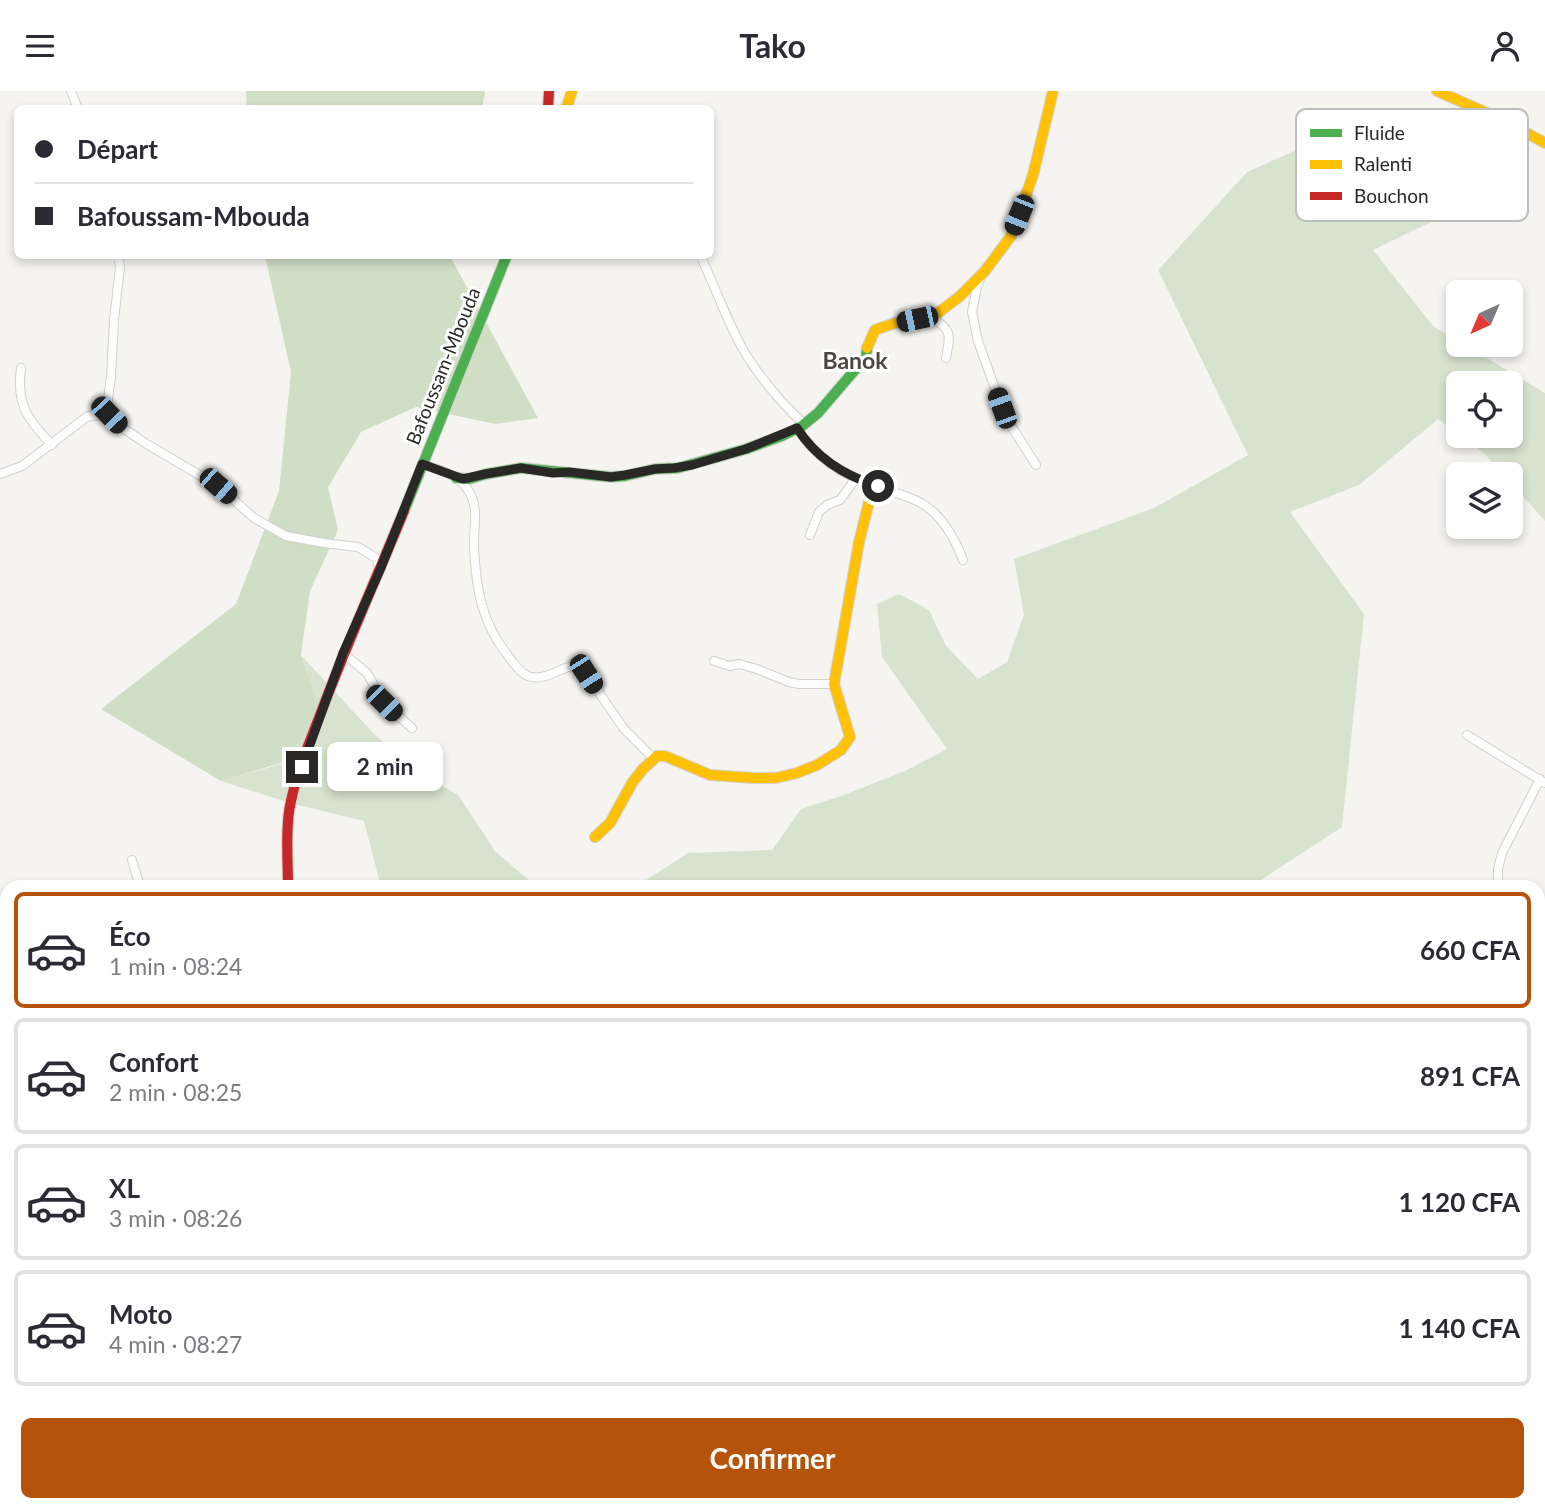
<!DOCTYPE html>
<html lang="fr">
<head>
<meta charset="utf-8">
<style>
	:root { --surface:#fff; --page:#f7f7f7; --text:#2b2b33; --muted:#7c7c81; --line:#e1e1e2; --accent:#b45309 }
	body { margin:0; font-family:Lato,sans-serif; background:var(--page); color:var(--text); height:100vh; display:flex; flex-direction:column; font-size:26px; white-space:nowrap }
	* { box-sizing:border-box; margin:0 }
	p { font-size:23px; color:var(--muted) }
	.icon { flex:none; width:38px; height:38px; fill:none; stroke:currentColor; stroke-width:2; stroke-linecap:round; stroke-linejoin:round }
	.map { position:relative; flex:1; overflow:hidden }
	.panel { position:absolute; left:0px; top:789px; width:1545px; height:632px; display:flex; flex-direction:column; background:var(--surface); border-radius:21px 21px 0 0; box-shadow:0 4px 10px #0003 }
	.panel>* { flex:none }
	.hud { position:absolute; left:14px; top:14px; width:700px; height:154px; border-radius:10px; box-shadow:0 4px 10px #0003; display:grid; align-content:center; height:154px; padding:0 21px; background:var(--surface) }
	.needle { width:46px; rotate:224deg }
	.controls { position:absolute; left:1446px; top:189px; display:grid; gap:14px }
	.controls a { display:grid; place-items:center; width:77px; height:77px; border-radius:10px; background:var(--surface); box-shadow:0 4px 10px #0003; font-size:35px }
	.end { position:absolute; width:32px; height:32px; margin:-16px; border:9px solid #2a2826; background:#fff; box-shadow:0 0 0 4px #fff }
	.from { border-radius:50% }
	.bubble { position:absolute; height:49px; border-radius:10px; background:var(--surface); box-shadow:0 4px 10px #0003; font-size:23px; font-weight:700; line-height:49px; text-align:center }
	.car { position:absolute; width:21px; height:42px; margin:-21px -10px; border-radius:9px; box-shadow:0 0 5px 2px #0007; background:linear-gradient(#222 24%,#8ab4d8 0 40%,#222 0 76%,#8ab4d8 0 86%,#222 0) }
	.hud b { display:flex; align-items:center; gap:24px; height:66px; font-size:26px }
	.hud b+b { border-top:2px solid var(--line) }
	.hud i { width:18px; height:18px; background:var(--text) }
	ul { padding:12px 0 0; list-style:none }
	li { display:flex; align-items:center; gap:21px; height:116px; margin:0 14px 10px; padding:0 7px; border:4px solid var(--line); border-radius:10px }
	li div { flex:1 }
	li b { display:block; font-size:26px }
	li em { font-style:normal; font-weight:700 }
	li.selected { border-color:var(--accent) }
	li>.icon { width:63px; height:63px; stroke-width:1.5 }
	.primary-button { display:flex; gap:14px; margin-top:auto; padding:14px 21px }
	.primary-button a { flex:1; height:80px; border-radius:10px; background:var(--accent); color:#fff; font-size:28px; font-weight:700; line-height:80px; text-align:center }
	header { display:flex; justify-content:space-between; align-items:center; height:91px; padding:0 21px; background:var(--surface); font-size:32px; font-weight:700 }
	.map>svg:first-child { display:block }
	.green { fill:#d8e3cf }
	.forest { fill:#d0dec5 }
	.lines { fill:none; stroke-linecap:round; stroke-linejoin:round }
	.street-casing { stroke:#d1d0cd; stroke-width:10 }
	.fast-casing { stroke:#d1d0cd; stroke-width:12 }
	.slow-casing { stroke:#d1d0cd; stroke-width:12 }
	.jam-casing { stroke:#d1d0cd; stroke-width:12 }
	.street { stroke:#fefdfd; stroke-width:8 }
	.fast { stroke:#4caf50; stroke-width:10 }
	.slow { stroke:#ffc107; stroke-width:10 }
	.jam { stroke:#c62828; stroke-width:10 }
	.route { stroke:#2a2826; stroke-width:9 }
	.labels { text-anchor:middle; stroke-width:6; stroke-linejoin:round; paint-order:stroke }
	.street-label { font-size:19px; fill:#2a2826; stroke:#fff }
	.quarter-label { font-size:23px; font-weight:bold; fill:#4c4743; stroke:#fff }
	.key { fill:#fff; stroke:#bfbebe; stroke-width:2 }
	.key-label { font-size:19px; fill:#2a2826 }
</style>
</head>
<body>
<header><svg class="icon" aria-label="menu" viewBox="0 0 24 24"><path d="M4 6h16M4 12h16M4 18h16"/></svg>Tako<svg class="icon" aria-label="person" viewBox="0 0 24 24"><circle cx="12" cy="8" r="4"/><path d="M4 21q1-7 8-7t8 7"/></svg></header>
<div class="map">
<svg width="1545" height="1420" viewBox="0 0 1545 1420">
	<rect width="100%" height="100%" fill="#f6f4f1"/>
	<path class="green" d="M 1308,54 L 1452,121 L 1373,159 L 1433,235 L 1458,250 L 1458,254 L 1465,254 L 1545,302 L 1545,430 L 1510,391 L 1510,383 L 1503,383 L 1484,362 L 1461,345 L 1510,345 L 1510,292 L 1458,292 L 1458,343 L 1438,328 L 1359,394 L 1290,421 L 1364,523 L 1342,736 L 1250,796 L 639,796 L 643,791 L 688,762 L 772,759 L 801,718 L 841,705 L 905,680 L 947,658 L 882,566 L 877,513 L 899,503 L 929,519 L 946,555 L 978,588 L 1007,571 L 1024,524 L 1014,468 L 1154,417 L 1248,364 L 1158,179 L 1247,81 Z
		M 301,564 L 375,644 L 415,679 L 458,704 L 495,760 L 537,796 L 381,796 L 364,730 L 290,712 L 221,690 L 281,673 L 319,615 Z
		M 811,1414 L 891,1414 L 893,1420 L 823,1420 Z"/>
	<path class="forest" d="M 246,0 L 484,0 L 485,2 L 482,17 L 247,18 Z
		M 265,165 L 450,165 L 538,327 L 495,333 L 416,316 L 361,341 L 328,396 L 338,439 L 310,500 L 301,564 L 319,615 L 307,641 L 281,672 L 221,690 L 101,618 L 236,513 L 279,400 L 291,281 Z
		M 1538,1190 L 1545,1194 L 1545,1420 L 1526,1420 L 1514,1414 L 1538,1414 Z"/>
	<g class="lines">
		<g class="street-casing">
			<path id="street" d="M 71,0 L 78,18
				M 118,164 L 120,176 L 114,229 L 111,286 L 107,315 L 109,324 L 120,335 L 145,352 L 218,395 L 254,427 L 286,445 L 324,452 L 358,456 L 376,467 L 380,479
				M 701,166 C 714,194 725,224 739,251 C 753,279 782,313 804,333
				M 981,185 L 977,196 L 972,221 L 978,250 L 1002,317 L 1010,333 L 1036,374
				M 931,227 C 953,238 950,245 946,267
				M 21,277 C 16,314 28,329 52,354
				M 797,337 C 812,361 834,378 860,389 C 880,398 902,402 921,412 C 942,424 955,448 963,469
				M 422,373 C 438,379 458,383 468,399 C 480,417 473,436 474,456 C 476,496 481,530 506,562 C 512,570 519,581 528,585 C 545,592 563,573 580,574 L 624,638 L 653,667
				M 0,383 L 22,375 L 88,325 L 109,324
				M 810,444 L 819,421 L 827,414 L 840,409 L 856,387
				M 343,562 L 367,582 L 384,612 L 412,637
				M 714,570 L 730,575 L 739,573 L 757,578 L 789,591 L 799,593 L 834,593
				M 1467,644 L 1545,692
				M 132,769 L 140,796
				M 1498,796 L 1498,778 L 1502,762 L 1540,688
				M 0,827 L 7,828
				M 1538,870 L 1545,875
				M 0,1033 L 7,1034
				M 0,1135 L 7,1137
				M 0,1360 L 7,1359
				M 70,1414 L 71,1420
				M 249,1414 L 250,1420
				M 1156,1414 L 1159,1420"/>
		</g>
		<g class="fast-casing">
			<path id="fast" d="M 456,387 L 469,388 L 486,383 L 521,377 L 611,386 L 625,385 L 655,378 L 678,377 L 746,358 L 782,345 L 802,335 L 818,322 L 866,266 L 867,257
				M 404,420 L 507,164
				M 612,1414 L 617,1420"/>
		</g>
		<g class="slow-casing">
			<path id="slow" d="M 1437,0 L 1503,29 L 1545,52
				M 566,18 L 572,0
				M 867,257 L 875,239 L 895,232 L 931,227 L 959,206 L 985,180 L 1011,145 L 1019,124 L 1033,84 L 1053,0
				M 595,746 L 610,732 L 632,692 L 643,678 L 657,665 L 665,665 L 710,684 L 754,687 L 776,687 L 797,682 L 817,674 L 841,659 L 850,646 L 834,593 L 859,451 L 869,411 L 878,395"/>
		</g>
		<g class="jam-casing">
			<path id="jam" d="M 548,18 L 549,0
				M 288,796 C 288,770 285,735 291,710 C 297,681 309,652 320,624 C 346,555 376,488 404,420"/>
		</g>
		<use href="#street" class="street"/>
		<use href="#fast" class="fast"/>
		<use href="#slow" class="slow"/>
		<use href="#jam" class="jam"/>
	</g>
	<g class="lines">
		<path class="route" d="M 302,676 L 343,562 L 380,479 L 422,373 L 463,388 L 485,383 L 521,377 L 553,382 L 569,381 L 611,386 L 625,384 L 655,378 L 674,377 L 692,374 L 746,358 L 797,337 C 816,367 845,385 878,395"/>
	</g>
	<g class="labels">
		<g class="street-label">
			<text transform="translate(443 275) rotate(-68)" y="7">Bafoussam-Mbouda</text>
		</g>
		<g class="quarter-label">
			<text x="855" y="278">Banok</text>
		</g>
	</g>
	<rect x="1296" y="18" width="232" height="112" rx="10" class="key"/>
	<rect x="1310" y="38" width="32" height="8" fill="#4caf50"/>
	<rect x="1310" y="69" width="32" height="9" fill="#ffc107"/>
	<rect x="1310" y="101" width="32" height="8" fill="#c62828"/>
	<g class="key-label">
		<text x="1354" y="49">Fluide</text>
		<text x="1354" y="80">Ralenti</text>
		<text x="1354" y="112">Bouchon</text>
	</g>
</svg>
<div class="controls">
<a><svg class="needle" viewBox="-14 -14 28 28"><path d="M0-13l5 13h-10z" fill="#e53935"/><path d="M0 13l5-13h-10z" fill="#7c7c81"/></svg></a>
<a><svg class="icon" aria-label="locate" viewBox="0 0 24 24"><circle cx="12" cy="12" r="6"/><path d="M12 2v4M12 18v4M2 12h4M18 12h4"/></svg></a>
<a><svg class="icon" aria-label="layers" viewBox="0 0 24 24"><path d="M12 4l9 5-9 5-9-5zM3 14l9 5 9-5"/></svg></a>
</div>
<i class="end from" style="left:878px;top:395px"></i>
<i class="end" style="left:302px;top:676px"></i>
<div class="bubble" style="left:327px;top:651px;width:116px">2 min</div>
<i class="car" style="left:1019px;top:124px;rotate:202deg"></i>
<i class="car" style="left:917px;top:228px;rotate:258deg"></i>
<i class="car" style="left:1002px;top:317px;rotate:340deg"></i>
<i class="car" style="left:109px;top:324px;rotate:136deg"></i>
<i class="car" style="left:218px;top:395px;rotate:131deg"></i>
<i class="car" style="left:586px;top:583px;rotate:147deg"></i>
<i class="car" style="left:384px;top:612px;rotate:135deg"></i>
<div class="hud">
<b><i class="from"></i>Départ</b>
<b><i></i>Bafoussam-Mbouda</b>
</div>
<section class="panel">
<ul>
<li class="selected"><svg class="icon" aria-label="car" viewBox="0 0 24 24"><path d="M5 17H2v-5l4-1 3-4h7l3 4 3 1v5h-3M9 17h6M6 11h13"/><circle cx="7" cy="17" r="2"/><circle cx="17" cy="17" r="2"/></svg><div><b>Éco</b><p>1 min · 08:24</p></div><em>660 CFA</em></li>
<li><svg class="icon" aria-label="car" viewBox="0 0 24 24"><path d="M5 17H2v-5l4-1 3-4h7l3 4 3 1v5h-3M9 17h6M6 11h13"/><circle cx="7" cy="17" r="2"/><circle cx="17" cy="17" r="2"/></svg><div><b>Confort</b><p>2 min · 08:25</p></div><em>891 CFA</em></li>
<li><svg class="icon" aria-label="car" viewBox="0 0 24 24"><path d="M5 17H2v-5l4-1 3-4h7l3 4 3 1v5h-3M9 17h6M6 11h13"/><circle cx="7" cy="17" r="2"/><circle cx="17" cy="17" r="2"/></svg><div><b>XL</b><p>3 min · 08:26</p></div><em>1 120 CFA</em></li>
<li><svg class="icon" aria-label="car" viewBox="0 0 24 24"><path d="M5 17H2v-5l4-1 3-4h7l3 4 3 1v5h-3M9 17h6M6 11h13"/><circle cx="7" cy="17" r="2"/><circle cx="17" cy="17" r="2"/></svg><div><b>Moto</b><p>4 min · 08:27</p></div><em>1 140 CFA</em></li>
</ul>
<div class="primary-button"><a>Confirmer</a></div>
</section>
</div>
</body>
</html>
